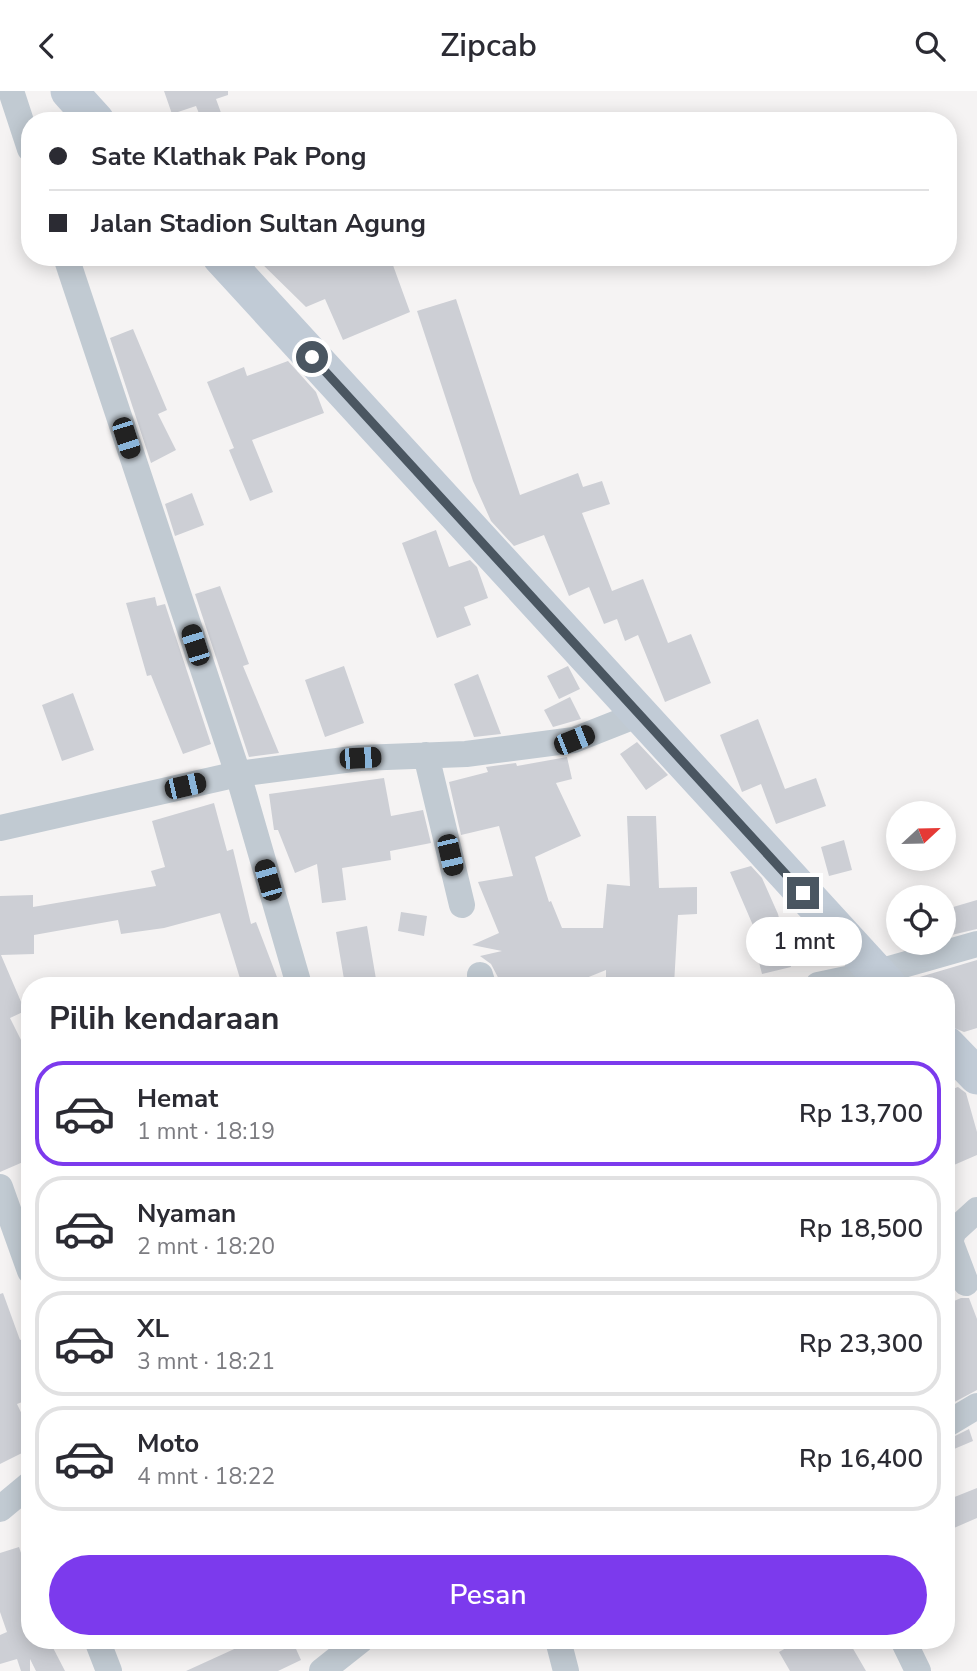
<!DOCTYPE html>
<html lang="id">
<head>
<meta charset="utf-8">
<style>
	:root { --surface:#fff; --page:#f2f2f3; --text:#2b2b33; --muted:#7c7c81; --line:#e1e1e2; --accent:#7c3aed }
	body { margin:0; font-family:"Nunito Sans",sans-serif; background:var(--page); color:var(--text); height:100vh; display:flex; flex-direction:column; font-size:26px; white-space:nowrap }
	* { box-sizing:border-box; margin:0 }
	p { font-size:23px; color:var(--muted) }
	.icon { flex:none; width:38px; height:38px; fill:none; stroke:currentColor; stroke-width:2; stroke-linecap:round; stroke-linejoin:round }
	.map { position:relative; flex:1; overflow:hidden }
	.details { position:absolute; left:21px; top:886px; width:934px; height:672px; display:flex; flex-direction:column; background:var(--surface); border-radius:28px; box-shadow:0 4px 18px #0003 }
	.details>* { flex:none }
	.guide { position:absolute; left:21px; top:21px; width:936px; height:154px; border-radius:28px; box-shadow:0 4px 18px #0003; display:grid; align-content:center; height:154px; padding:0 28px; background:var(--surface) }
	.needle { width:46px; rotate:68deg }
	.fabs { position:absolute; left:886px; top:710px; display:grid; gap:14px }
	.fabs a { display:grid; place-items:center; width:70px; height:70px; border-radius:50%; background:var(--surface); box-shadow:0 4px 18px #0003; font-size:35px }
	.end { position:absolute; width:32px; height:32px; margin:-16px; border:9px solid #4a5661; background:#fff; box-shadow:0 0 0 4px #fff }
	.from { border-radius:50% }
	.bubble { position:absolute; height:49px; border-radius:24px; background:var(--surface); box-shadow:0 4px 18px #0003; font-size:23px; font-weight:600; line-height:49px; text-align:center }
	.car { position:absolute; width:21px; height:42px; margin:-21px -10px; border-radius:9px; box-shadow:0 0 5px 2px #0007; background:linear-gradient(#222 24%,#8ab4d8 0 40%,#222 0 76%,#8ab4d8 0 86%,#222 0) }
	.guide b { display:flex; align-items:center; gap:24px; height:66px; font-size:26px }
	.guide b+b { border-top:2px solid var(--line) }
	.guide i { width:18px; height:18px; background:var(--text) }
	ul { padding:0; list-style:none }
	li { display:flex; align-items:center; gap:21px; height:105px; margin:0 14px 10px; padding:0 14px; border:4px solid var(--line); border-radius:28px }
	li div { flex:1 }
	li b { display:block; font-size:26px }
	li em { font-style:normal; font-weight:600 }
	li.selected { border-color:var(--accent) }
	li>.icon { width:63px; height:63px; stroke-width:1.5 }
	h2 { padding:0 28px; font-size:32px; line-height:84px }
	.action { display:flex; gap:14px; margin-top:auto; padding:14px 28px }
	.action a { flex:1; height:80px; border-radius:42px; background:var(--accent); color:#fff; font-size:28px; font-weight:600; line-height:80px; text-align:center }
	header { display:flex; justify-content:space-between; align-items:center; height:91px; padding:0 28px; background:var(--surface); font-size:32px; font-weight:600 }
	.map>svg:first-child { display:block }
	.building { fill:#cdcfd5 }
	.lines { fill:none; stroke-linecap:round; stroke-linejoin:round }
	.street { stroke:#c1cad2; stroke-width:26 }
	.secondary { stroke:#c1cbd6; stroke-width:37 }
	.route { stroke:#4a5661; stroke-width:9 }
</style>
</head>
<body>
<header><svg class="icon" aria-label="back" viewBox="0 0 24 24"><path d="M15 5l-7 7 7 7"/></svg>Zipcab<svg class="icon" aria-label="search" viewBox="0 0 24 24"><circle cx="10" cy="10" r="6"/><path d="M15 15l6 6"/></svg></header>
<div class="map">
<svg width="977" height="1580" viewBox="0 0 977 1580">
	<rect width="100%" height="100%" fill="#f5f3f3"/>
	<path class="building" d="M 164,0 L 228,0 L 228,4 L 216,8 L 224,30 L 202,30 L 196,15 L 172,23 Z
		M 255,166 L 314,166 L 316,172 L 333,166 L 390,166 L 410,221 L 343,249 L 325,208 L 306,216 Z
		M 456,208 L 520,404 L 578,382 L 583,396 L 602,390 L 610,413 L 582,422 L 612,500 L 643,488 L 668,552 L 691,543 L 711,592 L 665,611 L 638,544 L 625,550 L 617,528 L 604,533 L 589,496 L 569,505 L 544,444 L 514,455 L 491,430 L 473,390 L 417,220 Z
		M 133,238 L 167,319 L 158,323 L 176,359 L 151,372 L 110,247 Z
		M 288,270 L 316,301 L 324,322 L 252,349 L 273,401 L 250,410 L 229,359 L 234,357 L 207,291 L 244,276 L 247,285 Z
		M 192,402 L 204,434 L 175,445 L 165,413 Z
		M 436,439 L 449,476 L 470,469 L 477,476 L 488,507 L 464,516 L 471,534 L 437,547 L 402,452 Z
		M 220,495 L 249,573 L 243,575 L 279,662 L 249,666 L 195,503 Z
		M 155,506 L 157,515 L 165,513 L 211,653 L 183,663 L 151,584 L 147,585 L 126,512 Z
		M 344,575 L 364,632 L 325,646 L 305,589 Z
		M 568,575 L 580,598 L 559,608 L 547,585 Z
		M 478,583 L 501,643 L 474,646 L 454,593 Z
		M 73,602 L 94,659 L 62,670 L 42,614 Z
		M 570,606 L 581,628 L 553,636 L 544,619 Z
		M 758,628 L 785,698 L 816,687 L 826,715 L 776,733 L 761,693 L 742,701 L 720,644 Z
		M 637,651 L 668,684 L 646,699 L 620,663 Z
		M 567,666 L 572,688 L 556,692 L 581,745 L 535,766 L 549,811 L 551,810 L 562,837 L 603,837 L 607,793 L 630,795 L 627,725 L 656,725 L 659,797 L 697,796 L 697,823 L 678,824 L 674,894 L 606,894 L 606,879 L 569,894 L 502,894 L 491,873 L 480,865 L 502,860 L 472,854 L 499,842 L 478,791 L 513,785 L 499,735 L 461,744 L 449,691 L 488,681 L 486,676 L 516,672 L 517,675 Z
		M 384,687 L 391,725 L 423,719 L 431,752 L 390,760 L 391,769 L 342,777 L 346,809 L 322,812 L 317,773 L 295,782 L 278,739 L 274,739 L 269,703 Z
		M 214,712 L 227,760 L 233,758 L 251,833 L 256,831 L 280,894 L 242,894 L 220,822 L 164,837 L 121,843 L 118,829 L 34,844 L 34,863 L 1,864 L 25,920 L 10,927 L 30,967 L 30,1068 L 0,1081 L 0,805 L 33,804 L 33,816 L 156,795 L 151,780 L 165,776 L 152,730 Z
		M 844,749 L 852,779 L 829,785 L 821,756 Z
		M 751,775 L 762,787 L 778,823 L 791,876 L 762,883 L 753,848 L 758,846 L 730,781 Z
		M 977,809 L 977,838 L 943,846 L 943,819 Z
		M 401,821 L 427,825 L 424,845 L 398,840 Z
		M 367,835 L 377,894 L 345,894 L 336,841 Z
		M 977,869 L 977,937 L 964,941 L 947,934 L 947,894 L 915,894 L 913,888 Z
		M 958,996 L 966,1002 L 977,1041 L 977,1064 L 947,1077 L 947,1000 Z
		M 3,1202 L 20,1249 L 30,1245 L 30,1308 L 17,1313 L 30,1340 L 30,1358 L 0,1373 L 0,1203 Z
		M 961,1207 L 969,1207 L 977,1228 L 977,1299 L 947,1315 L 947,1213 Z
		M 969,1338 L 973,1350 L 947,1361 L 947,1349 Z
		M 977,1397 L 977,1427 L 947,1440 L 947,1409 Z
		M 19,1456 L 30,1488 L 30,1549 L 49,1549 L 65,1580 L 36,1580 L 30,1568 L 30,1580 L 21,1580 L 17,1568 L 0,1573 L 0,1544 L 7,1541 L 0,1521 L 0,1462 Z
		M 254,1549 L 292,1549 L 301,1569 L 278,1580 L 186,1580 Z
		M 800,1549 L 848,1549 L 866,1580 L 790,1580 L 779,1561 Z"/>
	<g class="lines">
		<path class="street" d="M 11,0 L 30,58
			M 66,166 L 238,683 L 299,894
			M 426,664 L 462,814
			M 0,737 L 238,683 L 360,667 L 466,663 L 574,649 L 640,623
			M 480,884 L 483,894
			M 818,894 L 875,882 L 977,853
			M 0,1096 L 30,1180
			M 966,1192 L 950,1150 L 954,1140 L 977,1119
			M 947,1333 L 977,1315
			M 0,1418 L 30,1393
			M 97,1549 L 109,1580
			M 558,1549 L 566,1580
			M 903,1549 L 918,1580
			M 322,1580 L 361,1549"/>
		<path class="secondary" d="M 69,0 L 96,30
			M 221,166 L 888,894
			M 947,954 L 977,985"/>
	</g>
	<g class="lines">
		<path class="route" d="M 312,266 L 803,802"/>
	</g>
</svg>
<div class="fabs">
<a><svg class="needle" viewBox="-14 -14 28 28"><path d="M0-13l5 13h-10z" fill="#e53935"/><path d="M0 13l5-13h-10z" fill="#7c7c81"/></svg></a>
<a><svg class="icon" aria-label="locate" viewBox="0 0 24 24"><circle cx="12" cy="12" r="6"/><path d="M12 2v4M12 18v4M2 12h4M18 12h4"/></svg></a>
</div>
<i class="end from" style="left:312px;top:266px"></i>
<i class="end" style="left:803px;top:802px"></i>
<div class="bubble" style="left:746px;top:826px;width:116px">1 mnt</div>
<i class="car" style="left:126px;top:347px;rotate:162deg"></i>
<i class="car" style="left:195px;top:554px;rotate:342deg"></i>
<i class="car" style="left:574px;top:649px;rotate:68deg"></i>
<i class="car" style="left:360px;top:667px;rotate:87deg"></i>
<i class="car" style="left:185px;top:695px;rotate:77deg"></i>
<i class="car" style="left:450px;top:764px;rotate:167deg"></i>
<i class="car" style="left:268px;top:789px;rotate:344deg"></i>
<div class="guide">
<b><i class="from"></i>Sate Klathak Pak Pong</b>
<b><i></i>Jalan Stadion Sultan Agung</b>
</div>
<section class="details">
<h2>Pilih kendaraan</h2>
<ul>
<li class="selected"><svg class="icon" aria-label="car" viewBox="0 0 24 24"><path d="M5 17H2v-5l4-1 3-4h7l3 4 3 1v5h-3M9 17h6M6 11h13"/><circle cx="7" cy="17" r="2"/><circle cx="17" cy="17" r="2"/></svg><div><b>Hemat</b><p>1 mnt · 18:19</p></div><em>Rp 13,700</em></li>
<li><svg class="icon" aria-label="car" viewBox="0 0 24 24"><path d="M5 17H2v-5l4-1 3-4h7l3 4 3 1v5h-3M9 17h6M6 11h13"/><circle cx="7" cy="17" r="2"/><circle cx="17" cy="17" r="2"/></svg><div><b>Nyaman</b><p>2 mnt · 18:20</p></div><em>Rp 18,500</em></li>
<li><svg class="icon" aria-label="car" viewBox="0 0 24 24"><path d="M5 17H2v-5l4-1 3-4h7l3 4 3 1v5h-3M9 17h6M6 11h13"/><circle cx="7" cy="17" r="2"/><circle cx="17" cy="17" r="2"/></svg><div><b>XL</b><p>3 mnt · 18:21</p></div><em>Rp 23,300</em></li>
<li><svg class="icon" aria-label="car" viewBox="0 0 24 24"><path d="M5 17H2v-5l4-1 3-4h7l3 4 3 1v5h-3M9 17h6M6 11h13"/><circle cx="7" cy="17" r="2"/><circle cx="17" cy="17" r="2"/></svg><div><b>Moto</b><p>4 mnt · 18:22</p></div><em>Rp 16,400</em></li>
</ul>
<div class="action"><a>Pesan</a></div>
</section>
</div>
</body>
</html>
